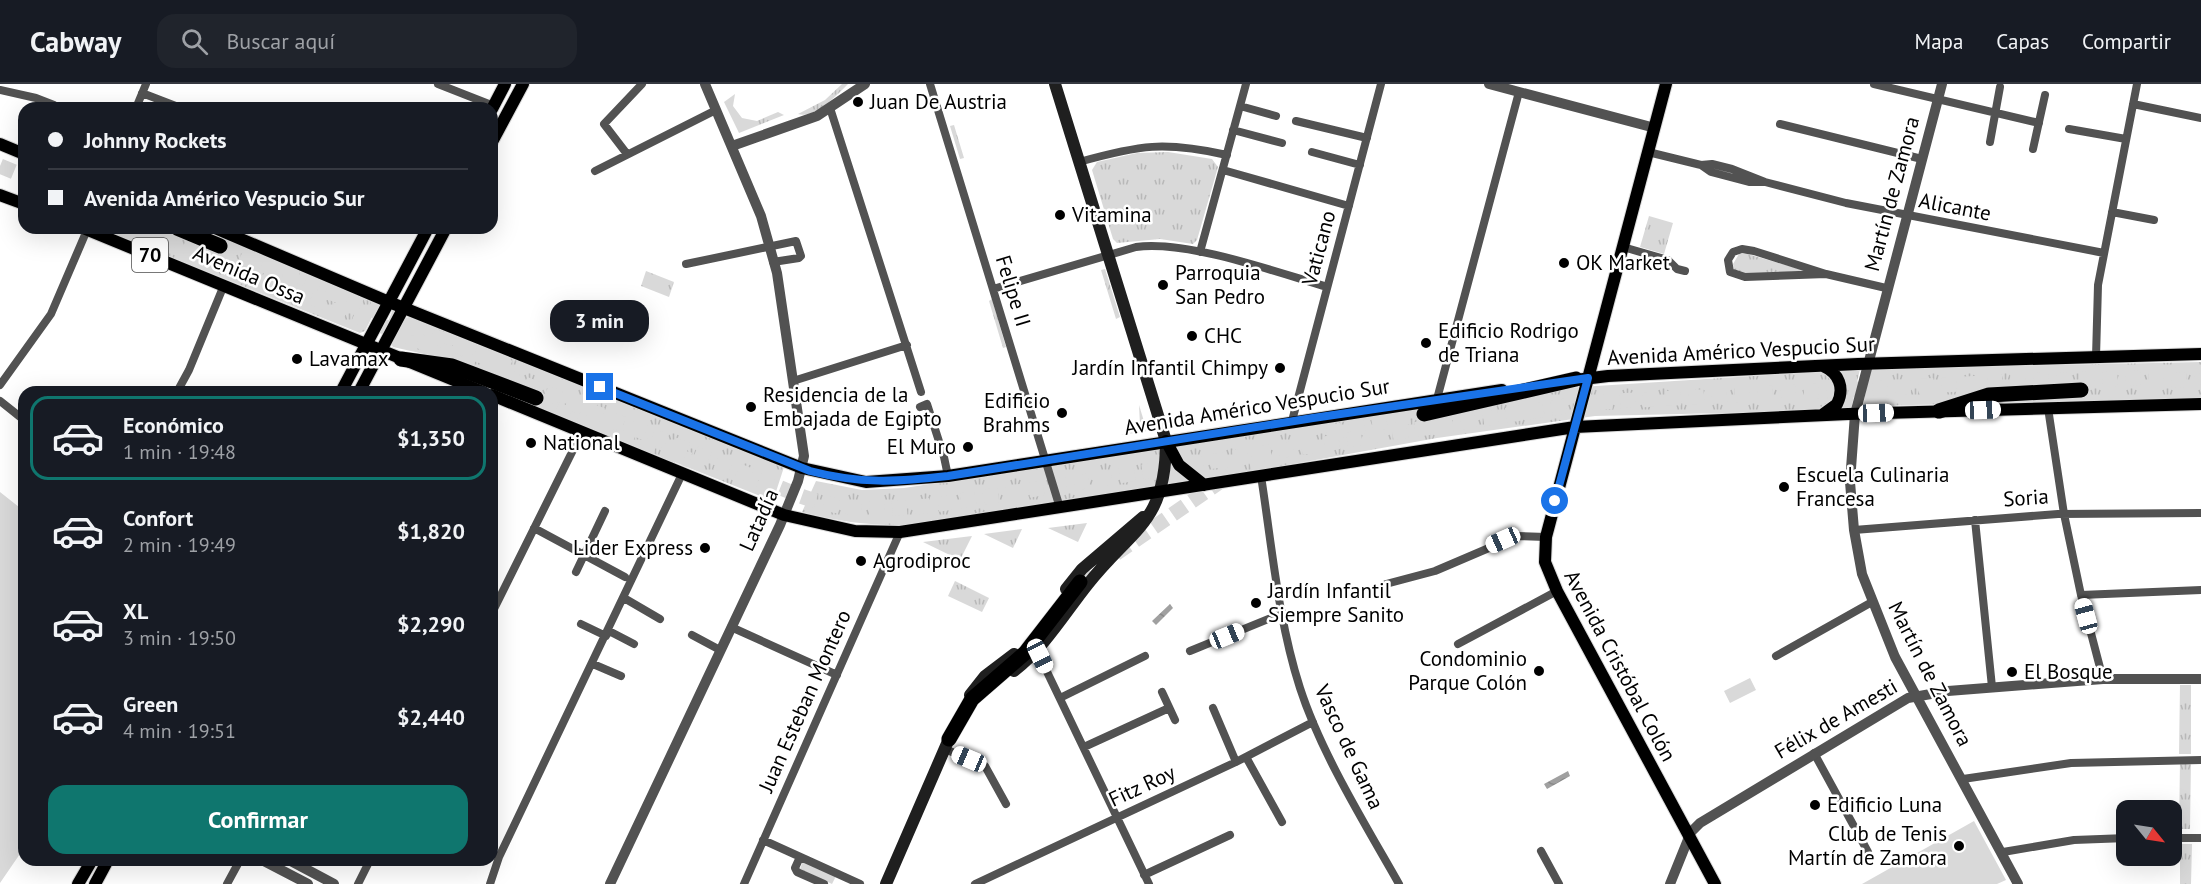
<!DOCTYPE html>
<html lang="es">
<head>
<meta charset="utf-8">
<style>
	:root { --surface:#171b24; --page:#20242c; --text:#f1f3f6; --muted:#9ea1a6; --line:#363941; --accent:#0f766e }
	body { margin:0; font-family:"PT Sans",sans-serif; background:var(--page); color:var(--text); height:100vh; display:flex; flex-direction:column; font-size:22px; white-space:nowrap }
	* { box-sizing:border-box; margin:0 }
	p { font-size:20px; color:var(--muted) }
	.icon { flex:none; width:33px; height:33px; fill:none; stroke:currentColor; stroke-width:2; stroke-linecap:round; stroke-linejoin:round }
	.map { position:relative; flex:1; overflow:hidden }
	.panel { position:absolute; left:18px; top:302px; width:480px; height:480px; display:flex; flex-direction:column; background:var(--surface); border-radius:18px; box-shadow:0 6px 24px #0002 }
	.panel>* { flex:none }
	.banner { position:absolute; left:18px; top:18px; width:480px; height:132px; border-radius:18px; box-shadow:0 6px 24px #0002; display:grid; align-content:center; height:132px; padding:0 30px; background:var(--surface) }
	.needle { width:39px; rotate:120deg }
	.buttons { position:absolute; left:2116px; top:716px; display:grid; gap:12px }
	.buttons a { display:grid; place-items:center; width:66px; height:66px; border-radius:12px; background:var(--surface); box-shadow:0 6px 24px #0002; font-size:30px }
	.end { position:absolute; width:27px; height:27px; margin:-14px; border:8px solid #1a73e8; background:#fff; box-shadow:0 0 0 3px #fff }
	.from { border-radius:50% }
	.bubble { position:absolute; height:42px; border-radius:18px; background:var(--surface); box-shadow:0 6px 24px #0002; font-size:20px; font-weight:600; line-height:42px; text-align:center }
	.car { position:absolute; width:18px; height:36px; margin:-18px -9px; border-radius:8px; box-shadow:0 0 4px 2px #0007; background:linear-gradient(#fff 24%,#345 0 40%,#fff 0 76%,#345 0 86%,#fff 0) }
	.banner b { display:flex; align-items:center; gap:21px; height:57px; font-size:22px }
	.banner b+b { border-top:2px solid var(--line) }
	.banner i { width:15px; height:15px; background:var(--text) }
	ul { padding:10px 0 0; list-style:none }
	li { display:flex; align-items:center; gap:18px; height:84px; margin:0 12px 9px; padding:0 18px; border:3px solid transparent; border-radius:18px }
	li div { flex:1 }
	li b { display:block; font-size:22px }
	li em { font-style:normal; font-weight:600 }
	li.on { border-color:var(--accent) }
	li>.icon { width:54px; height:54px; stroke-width:1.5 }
	.primary-button { display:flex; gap:12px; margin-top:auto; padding:12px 30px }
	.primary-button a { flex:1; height:69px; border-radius:18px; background:var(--accent); color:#fff; font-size:24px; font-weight:600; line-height:69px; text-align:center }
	header { display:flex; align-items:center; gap:36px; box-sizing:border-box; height:84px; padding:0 30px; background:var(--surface); border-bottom:2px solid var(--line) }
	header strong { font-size:28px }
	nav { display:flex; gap:33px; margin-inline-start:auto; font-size:21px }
	.search { width:420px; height:54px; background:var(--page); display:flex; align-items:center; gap:15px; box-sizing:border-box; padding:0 21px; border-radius:18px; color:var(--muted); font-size:22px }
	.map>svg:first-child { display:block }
	.grass { fill:url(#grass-tufts) }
	.garden { fill:#d9d9d9 }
	.water { fill:url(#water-waves) }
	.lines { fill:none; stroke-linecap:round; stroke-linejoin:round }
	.motorway-tunnel { stroke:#d9d9d9; stroke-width:15; stroke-dasharray:15 8; stroke-linecap:butt }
	.primary-casing { stroke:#dbdbdb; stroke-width:14 }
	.motorway-casing { stroke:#dbdbdb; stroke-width:16 }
	.minor { stroke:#525252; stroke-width:8 }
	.tertiary { stroke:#525252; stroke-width:10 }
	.secondary { stroke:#1f1f1f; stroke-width:12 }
	.primary { stroke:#000; stroke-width:12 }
	.motorway { stroke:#000; stroke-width:15 }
	.route { stroke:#1a73e8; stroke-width:8 }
	.poi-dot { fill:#000; stroke:#fff; stroke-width:2 }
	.labels { text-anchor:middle; stroke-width:5; stroke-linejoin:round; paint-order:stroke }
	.shield { fill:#fff; stroke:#4c4c4c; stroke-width:1.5 }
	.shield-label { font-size:20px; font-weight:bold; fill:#000 }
	.poi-label { font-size:21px; fill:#000; stroke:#fff; text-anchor:start }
	.street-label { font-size:21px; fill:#000; stroke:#fff }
</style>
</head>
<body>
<header>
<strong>Cabway</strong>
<div class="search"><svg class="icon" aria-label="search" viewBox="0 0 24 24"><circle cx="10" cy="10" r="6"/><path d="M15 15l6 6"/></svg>Buscar aquí</div>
<nav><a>Mapa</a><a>Capas</a><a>Compartir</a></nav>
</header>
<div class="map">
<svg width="2201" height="800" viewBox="0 0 2201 800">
	<defs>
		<pattern id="grass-tufts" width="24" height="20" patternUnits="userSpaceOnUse" patternTransform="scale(1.5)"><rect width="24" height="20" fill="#d9d9d9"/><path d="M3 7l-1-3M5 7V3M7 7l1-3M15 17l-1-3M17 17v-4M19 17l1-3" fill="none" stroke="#b8b8b8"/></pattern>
		<pattern id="water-waves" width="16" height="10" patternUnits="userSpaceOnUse" patternTransform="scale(1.5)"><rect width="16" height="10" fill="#a0a0a0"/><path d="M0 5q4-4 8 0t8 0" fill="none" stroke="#888"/></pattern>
	</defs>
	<rect width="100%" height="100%" fill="#fff"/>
	<path class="grass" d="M 842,0 L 848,0 C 837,11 815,35 798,30 L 825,16 Z
		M 735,10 L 733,22 L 742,34 L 757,37 L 778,28 L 784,31 L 739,49 L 724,18 Z
		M 954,41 L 964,74 L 960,75 L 950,42 Z
		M 1168,68 L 1212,75 L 1218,83 L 1197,156 L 1193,160 L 1160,155 L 1117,159 L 1113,155 L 1092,86 L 1097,78 L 1137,69 Z
		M 1649,132 L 1673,139 L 1664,170 L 1640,163 Z
		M 98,144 L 163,144 L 184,153 L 190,144 L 203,144 L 376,219 L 377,223 L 365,247 L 360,249 Z
		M 1739,170 L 1748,170 L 1806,187 L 1746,190 L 1734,186 L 1733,180 Z
		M 1105,185 L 1120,233 L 1116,235 L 1101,186 Z
		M 646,187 L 674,198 L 669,213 L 641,202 Z
		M 992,215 L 1006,263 L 1003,264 L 989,217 Z
		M 410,233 L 784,383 L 773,417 L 560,333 L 446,275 L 393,263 L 391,260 L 404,234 Z
		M 2201,278 L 2201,315 L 1863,322 L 1870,285 Z
		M 1860,285 L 1851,326 L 1595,332 L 1437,354 L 1216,394 L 910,441 C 872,442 839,438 802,428 L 816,397 L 862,406 L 904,404 L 1444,320 L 1565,304 Z
		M 1139,321 L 1147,347 L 1121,351 L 1138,346 L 1140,341 Z
		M 1087,439 L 1078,458 L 1048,444 Z
		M 1022,445 L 1013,464 L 984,450 Z
		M 972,452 L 960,476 L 923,458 Z
		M 955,497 L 989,514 L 982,528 L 948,512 Z
		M 2180,601 L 2191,601 L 2191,670 L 2179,670 Z
		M 2180,677 L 2191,677 L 2190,745 L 2179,745 Z
		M 2180,760 L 2192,760 L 2191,800 L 2180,800 Z
		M 803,777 L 836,792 L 832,800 L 800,785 Z"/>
	<path class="garden" d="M 0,408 L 24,427 L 24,764 L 0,799 Z
		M 1750,594 L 1756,606 L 1730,619 L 1724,607 Z
		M 1974,737 L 2006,796 L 1997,800 L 1862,800 Z"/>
	<path class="water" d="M 1170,520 L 1173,524 L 1156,541 L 1152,537 Z
		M 1568,687 L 1570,692 L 1547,705 L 1544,700 Z"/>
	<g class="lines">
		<path class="motorway-tunnel" d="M 0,82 L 24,92
			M 141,144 L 798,411 C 842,428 882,426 927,422 L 1572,321 L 1615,317 L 2046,296 L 2149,294 L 2201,297
			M 220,162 L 515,286
			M 536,314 L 597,346 L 690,376
			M 1327,349 L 1424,330
			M 1080,498 L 1089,488 L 1237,386 L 1265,376"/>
		<g class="primary-casing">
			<path id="primary" d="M 1666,0 L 1546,453 L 1545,478 L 1557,507 L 1715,800
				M 492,25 L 505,0
				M 492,58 L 523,0
				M 0,60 L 24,70
				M 0,111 L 24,120
				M 83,144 L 483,308
				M 215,144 L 389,218 L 802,384 L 866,398 L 948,392 L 1502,306
				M 1567,297 L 1608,292 L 1858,280 L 2201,270
				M 341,308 L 428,144
				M 359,308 L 446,144
				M 492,311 L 784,431 L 855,447 L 900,448 L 1575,343 L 1848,330 L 2201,320
				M 1822,331 L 1837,320 C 1845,304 1839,289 1823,282
				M 1166,357 L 1179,381 L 1204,401
				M 78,800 L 92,776
				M 95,800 L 108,776"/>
		</g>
		<g class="motorway-casing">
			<path id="motorway" d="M 177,144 L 220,162
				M 401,275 L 452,282 L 536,314
				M 1939,327 L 1989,311 L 2081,306
				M 1424,330 L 1576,295
				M 949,655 L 972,615 L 1025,569 L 1080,498"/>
		</g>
		<path class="minor" d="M 438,0 L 494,22
			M 930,0 L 1060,424
			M 1874,0 L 2039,39
			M 0,6 L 36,14 L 54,21
			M 142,9 L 181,24
			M 2133,20 L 2201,34
			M 1240,22 L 1276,32
			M 136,24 L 146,0
			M 830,24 L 921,308
			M 1296,37 L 1367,54
			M 1780,40 L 1922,75
			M 2069,45 L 2126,55
			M 1233,46 L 1282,59
			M 1990,58 L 2000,3
			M 2033,65 L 2045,11
			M 1312,68 L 1360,81
			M 1648,68 L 1701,81 L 1711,88 L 1749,98 L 1764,98
			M 627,70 L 604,40 L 642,0
			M 1079,78 C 1140,61 1164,57 1227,71
			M 1701,81 L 1712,80 L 1732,85 L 1765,98 L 1846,119 L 2104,169
			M 1223,86 L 1349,122
			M 595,87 L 716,26
			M 2112,128 L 2154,136
			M 1623,163 L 1668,176 L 1677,185 L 1685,187
			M 1200,168 L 1246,0
			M 686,180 L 796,157 L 801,172 L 799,174 L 773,178
			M 1826,190 L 1745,193 L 1730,188 L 1728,176 L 1733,168 L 1742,165 L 1754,167 L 1826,190 L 1886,204
			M 993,205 L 1136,163 C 1187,156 1276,188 1327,203
			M 2096,273 L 2098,201 L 2137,0
			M 793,297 L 907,261
			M 0,301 L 51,230 L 87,146
			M 177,308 L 189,286 L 224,201
			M 1437,315 L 1519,8
			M 0,317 L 24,336
			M 920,323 L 927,320 L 944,373 L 948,392
			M 2048,324 L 2064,430 L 2081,511 L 2103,595
			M 1292,337 L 1381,0
			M 1261,392 C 1272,462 1278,536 1300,604 C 1321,669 1365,740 1399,800
			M 1975,436 L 1992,603
			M 534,444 L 625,493
			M 1854,446 L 2058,430 L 2201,429
			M 576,488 L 605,427
			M 1386,500 L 1435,487 L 1517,452 L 1546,453
			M 2081,511 L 2201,506
			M 624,514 L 660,535
			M 492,529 L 582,348
			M 581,540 L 606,552
			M 731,543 L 837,591
			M 609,547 L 634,560
			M 692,551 L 720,566
			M 1458,560 L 1557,507
			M 1037,567 L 1149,800
			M 1190,567 L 1283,529
			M 1776,572 L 1872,518
			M 593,580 L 621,592
			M 1162,608 L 1175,636
			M 1060,614 L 1145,572
			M 1213,624 L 1236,678
			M 1084,663 L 1169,624
			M 945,665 L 985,682 L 1006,720
			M 1814,669 L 1868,768
			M 1246,673 L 1282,738
			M 1963,695 L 2071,679 L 2201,676
			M 2172,754 L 2201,754
			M 763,756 L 860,800
			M 1541,767 L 1559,800
			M 2003,768 L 2074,756 L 2127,754
			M 800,773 L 795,784 L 797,788 L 824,800
			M 1144,791 L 1230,751
			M 227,800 L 240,776
			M 358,800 L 370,776
			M 490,800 L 499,773 L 682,390
			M 744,800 L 900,448
			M 975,800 L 1236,678 L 1313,638"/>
		<path class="tertiary" d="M 1489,0 L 1655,44
			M 1942,0 L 1855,330 L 1850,398 L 1854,446 L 1862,490 L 1895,573 L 2018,800
			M 732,62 L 817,32 L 865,0
			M 262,776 L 308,800
			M 289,776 L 334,800
			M 610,800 L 780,441 L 798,397 L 804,372 L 777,189 L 761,132 L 705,0
			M 1670,800 L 1691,748 L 1700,739 L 1908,614 L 1948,607 L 2103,595 L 2201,595"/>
		<path class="secondary" d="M 1066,505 L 1082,485 L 1143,433
			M 1014,587 C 1045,563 1064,530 1088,500 C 1132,444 1166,440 1166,357 L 1055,0
			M 970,611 L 985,592 L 1014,570
			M 886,800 L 952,648"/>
		<use href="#primary" class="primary"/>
		<use href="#motorway" class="motorway"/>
	</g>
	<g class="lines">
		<path class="route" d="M 600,303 L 810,387 C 860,400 897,398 948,392 L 1313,334 L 1588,294 L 1555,417"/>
	</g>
	<g class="poi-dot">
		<circle cx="858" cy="18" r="6"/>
		<circle cx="1060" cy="131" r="6"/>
		<circle cx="1564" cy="179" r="6"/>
		<circle cx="1163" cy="201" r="6"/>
		<circle cx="1192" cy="252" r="6"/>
		<circle cx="1426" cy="259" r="6"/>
		<circle cx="297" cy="275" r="6"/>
		<circle cx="1280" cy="284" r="6"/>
		<circle cx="751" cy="323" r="6"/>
		<circle cx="1062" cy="329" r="6"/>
		<circle cx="531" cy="359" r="6"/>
		<circle cx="968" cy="363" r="6"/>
		<circle cx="1784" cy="403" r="6"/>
		<circle cx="705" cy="464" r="6"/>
		<circle cx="861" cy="477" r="6"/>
		<circle cx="1256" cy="519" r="6"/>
		<circle cx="1539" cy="587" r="6"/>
		<circle cx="2012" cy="588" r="6"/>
		<circle cx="1815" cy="721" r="6"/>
		<circle cx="1959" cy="762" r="6"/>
	</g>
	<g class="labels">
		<rect class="shield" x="132" y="154" width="36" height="34" rx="4.5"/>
		<g class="shield-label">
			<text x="150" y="178">70</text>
		</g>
		<g class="poi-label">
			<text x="870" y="25">Juan De Austria</text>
			<text x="1072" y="138">Vitamina</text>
			<text x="1576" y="186">OK Market</text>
			<text x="1175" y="196">Parroquia<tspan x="1175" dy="24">San Pedro</tspan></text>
			<text x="1438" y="254">Edificio Rodrigo<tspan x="1438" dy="24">de Triana</tspan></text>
			<text x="1204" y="259">CHC</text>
			<text x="309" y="282">Lavamax</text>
			<text x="1268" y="291" text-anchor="end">Jardín Infantil Chimpy</text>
			<text x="763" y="318">Residencia de la<tspan x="763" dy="24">Embajada de Egipto</tspan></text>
			<text x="1050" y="324" text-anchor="end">Edificio<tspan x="1050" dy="24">Brahms</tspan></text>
			<text x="543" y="366">National</text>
			<text x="956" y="370" text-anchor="end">El Muro</text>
			<text x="1796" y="398">Escuela Culinaria<tspan x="1796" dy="24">Francesa</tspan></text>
			<text x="693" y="471" text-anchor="end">Lider Express</text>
			<text x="873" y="484">Agrodiproc</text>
			<text x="1268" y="514">Jardín Infantil<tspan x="1268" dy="24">Siempre Sanito</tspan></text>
			<text x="1527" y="582" text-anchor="end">Condominio<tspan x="1527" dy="24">Parque Colón</tspan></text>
			<text x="2024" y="595">El Bosque</text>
			<text x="1827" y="728">Edificio Luna</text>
			<text x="1947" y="757" text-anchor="end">Club de Tenis<tspan x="1947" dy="24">Martín de Zamora</tspan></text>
		</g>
		<g class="street-label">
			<text transform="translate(1892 110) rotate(-75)" y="7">Martín de Zamora</text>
			<text transform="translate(1955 123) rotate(11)" y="7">Alicante</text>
			<text transform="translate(1319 164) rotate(-75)" y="7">Vaticano</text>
			<text transform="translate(249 191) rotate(23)" y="7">Avenida Ossa</text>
			<text transform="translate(1013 207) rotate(73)" y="7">Felipe II</text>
			<text transform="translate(1741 267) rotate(-3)" y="7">Avenida Américo Vespucio Sur</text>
			<text transform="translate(1257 323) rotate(-9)" y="7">Avenida Américo Vespucio Sur</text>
			<text transform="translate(2026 414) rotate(-4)" y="7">Soria</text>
			<text transform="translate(759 436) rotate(-66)" y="7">Latadía</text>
			<text transform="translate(1620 582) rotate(62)" y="7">Avenida Cristóbal Colón</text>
			<text transform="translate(1930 590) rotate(63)" y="7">Martín de Zamora</text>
			<text transform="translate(805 617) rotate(-66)" y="7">Juan Esteban Montero</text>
			<text transform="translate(1836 635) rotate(-30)" y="7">Félix de Amesti</text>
			<text transform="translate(1349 663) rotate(65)" y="7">Vasco de Gama</text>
			<text transform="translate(1142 702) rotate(-25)" y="7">Fitz Roy</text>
		</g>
	</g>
</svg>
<div class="buttons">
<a><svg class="needle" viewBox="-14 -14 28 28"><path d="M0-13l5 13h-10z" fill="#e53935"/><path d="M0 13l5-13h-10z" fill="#9ea1a6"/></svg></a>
</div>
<i class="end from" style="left:1555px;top:417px"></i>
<i class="end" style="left:600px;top:303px"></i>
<div class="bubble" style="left:550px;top:216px;width:99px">3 min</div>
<i class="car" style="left:1983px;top:326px;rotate:88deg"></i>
<i class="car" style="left:1876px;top:329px;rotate:88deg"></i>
<i class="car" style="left:1503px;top:456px;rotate:246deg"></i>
<i class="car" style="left:2086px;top:532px;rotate:345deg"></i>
<i class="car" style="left:1227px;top:552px;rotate:68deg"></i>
<i class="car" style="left:1040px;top:572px;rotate:154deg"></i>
<i class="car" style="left:969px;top:675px;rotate:293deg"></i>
<div class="banner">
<b><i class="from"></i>Johnny Rockets</b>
<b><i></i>Avenida Américo Vespucio Sur</b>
</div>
<section class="panel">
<ul>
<li class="on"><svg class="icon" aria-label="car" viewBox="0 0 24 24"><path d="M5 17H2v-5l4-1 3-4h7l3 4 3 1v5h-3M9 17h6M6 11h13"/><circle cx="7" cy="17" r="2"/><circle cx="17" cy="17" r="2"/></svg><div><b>Económico</b><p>1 min · 19:48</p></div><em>$1,350</em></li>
<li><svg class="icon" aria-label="car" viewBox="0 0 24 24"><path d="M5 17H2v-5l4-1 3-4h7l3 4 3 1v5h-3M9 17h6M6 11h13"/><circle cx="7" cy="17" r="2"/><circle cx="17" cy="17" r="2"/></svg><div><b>Confort</b><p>2 min · 19:49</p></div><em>$1,820</em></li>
<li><svg class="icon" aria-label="car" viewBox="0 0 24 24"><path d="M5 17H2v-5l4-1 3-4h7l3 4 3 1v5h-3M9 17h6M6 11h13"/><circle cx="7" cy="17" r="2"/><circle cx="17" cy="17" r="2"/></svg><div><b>XL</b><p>3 min · 19:50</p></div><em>$2,290</em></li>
<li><svg class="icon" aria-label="car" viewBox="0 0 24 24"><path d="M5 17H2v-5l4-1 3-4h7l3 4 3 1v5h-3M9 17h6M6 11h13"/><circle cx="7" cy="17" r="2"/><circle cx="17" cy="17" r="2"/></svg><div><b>Green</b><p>4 min · 19:51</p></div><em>$2,440</em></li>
</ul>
<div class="primary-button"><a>Confirmar</a></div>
</section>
</div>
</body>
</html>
